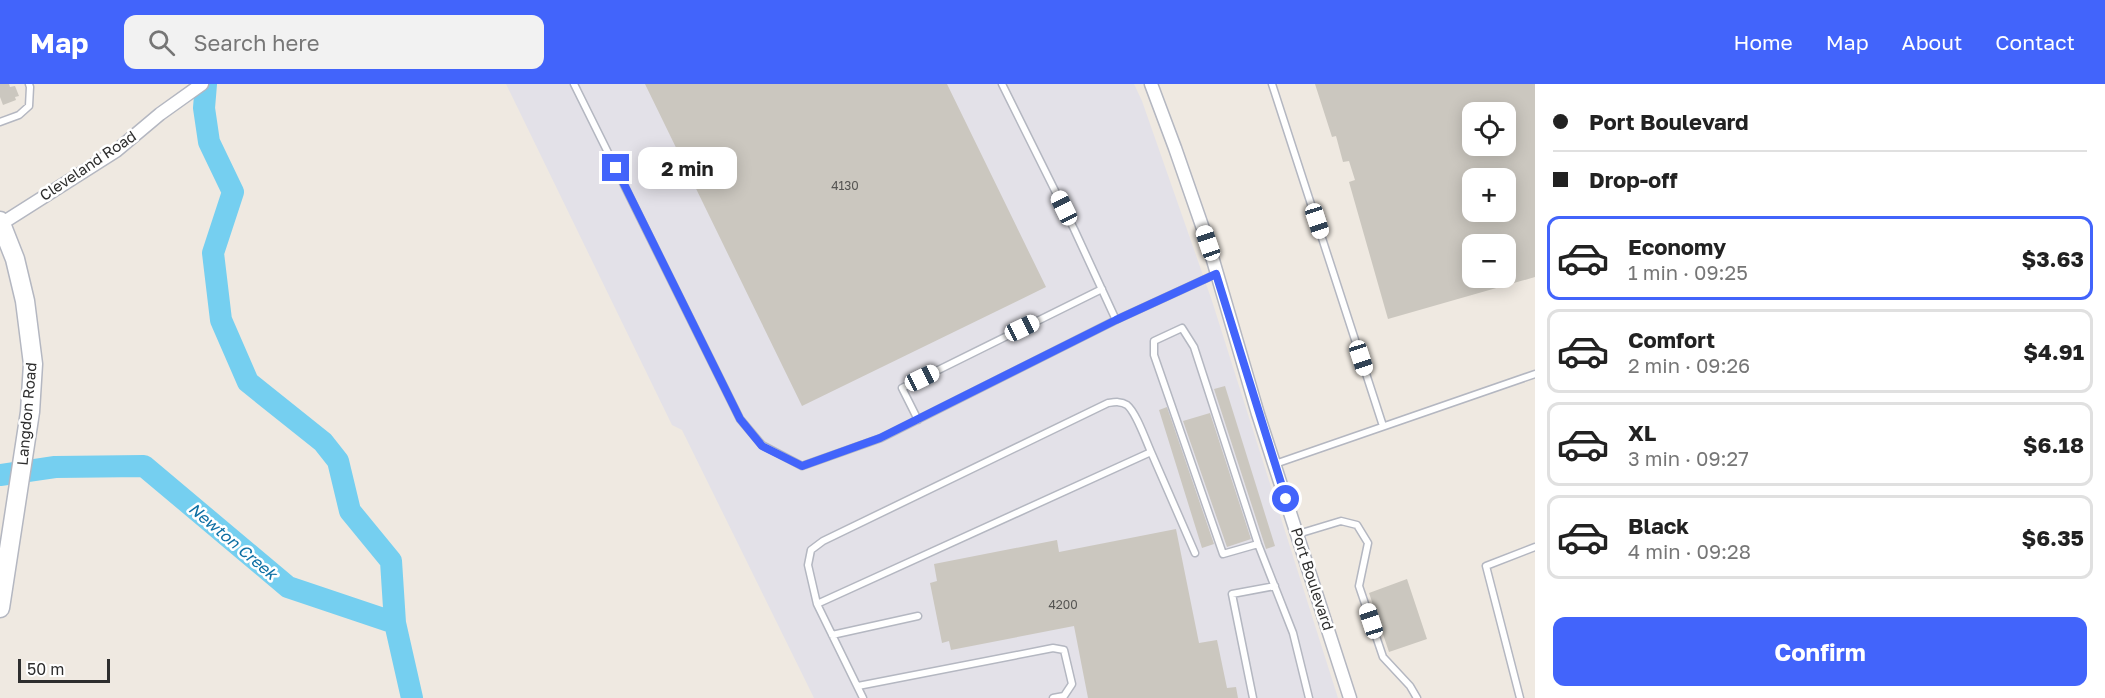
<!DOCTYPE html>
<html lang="en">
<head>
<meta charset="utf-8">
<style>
	:root { --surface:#fff; --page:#f2f2f2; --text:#222; --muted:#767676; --line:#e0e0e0; --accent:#4264fb }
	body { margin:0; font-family:"Golos Text",sans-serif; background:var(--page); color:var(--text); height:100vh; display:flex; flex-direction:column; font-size:22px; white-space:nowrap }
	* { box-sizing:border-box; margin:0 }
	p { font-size:20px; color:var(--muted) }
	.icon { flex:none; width:33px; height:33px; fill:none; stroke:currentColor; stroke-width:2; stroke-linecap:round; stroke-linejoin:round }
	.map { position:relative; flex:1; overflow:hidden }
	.panel { display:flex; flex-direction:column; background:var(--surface); width:570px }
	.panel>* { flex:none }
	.hud { display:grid; align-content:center; height:132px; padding:0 18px; background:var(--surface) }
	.buttons { position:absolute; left:1462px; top:18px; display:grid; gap:12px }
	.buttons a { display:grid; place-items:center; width:54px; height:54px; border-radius:12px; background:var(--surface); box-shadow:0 3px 15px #0003; font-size:30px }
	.scale { position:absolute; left:18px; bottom:15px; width:92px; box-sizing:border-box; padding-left:6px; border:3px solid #2e2e2e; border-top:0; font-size:16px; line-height:21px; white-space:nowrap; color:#2e2e2e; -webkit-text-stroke:4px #fff; paint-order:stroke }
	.end { position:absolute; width:27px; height:27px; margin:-14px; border:8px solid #4264fb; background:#fff; box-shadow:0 0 0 3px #fff }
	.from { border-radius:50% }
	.bubble { position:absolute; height:42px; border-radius:12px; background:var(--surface); box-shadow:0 3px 15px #0003; font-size:20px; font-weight:700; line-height:42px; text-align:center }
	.car { position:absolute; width:18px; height:36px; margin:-18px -9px; border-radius:8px; box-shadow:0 0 4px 2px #0007; background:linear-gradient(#fff 24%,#345 0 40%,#fff 0 76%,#345 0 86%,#fff 0) }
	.hud b { display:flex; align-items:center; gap:21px; height:57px; font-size:22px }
	.hud b+b { border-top:2px solid var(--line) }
	.hud i { width:15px; height:15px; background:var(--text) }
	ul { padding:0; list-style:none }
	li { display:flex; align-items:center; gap:18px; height:84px; margin:0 12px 9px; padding:0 6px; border:3px solid var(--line); border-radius:12px }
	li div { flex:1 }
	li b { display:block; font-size:22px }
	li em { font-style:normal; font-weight:700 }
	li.selected { border-color:var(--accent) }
	li>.icon { width:54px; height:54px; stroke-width:1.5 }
	.primary-button { display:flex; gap:12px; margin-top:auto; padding:12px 18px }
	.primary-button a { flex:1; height:69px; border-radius:12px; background:var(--accent); color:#fff; font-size:24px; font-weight:700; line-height:69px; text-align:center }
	header { display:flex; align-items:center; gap:36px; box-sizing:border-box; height:84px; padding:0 30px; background:var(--accent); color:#fff }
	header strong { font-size:28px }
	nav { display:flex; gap:33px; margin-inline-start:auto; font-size:21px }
	.search { width:420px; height:54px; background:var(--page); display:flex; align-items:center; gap:15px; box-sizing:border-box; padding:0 21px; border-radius:12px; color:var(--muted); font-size:22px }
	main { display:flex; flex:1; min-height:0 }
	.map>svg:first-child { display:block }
	.industrial { fill:#e3e1e8 }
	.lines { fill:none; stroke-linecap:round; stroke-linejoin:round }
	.river { stroke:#75cff0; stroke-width:22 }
	.building { fill:#cbc7bf; fill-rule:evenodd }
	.lane-casing { stroke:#b4b7c1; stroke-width:9 }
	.street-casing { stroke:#b4b7c1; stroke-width:15 }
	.secondary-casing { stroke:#b4b7c1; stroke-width:21 }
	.lane { stroke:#fff; stroke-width:6 }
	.street { stroke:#fff; stroke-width:12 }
	.secondary { stroke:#fff; stroke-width:18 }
	.route { stroke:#4264fb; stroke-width:8 }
	.labels { text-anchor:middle; stroke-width:5; stroke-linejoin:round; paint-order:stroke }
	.number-label { font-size:12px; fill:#555452 }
	.street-label { font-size:15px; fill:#2e2e2e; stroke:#fff }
	.water-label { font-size:16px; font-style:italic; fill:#0d6fa3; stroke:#fff }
</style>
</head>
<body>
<header>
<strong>Map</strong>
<div class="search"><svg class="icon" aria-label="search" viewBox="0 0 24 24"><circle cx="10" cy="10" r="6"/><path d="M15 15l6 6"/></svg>Search here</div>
<nav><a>Home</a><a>Map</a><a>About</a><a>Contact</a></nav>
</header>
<main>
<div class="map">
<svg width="1535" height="614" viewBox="0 0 1535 614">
	<rect width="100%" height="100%" fill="#efe9e1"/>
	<path class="industrial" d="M 506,0 L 1134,0 L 1142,17 L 1212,217 L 1338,614 L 814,614 L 682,346 L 672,341 Z"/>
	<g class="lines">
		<path class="river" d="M 206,0 L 204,24 L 209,58 L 233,108 L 213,169 L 221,236 L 248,298 L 323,358 L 338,377 L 350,427 L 391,477 L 395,539
			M 0,391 L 55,383 L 144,382 L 288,503 L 395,539 L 412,614"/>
	</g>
	<path class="building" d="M 0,0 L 9,0 L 10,3 L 15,2 L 19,12 L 15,13 L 16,16 L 3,21 L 0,13 Z
		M 645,0 L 947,0 L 1046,203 L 802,322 Z
		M 1315,0 L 1535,0 L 1535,193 L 1388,235 L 1349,98 L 1355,96 L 1349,77 L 1343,78 L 1336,52 L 1332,53 ZM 1473,28 L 1506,28 L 1506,62 L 1473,62 ZM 1473,94 L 1506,94 L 1506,128 L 1473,128 ZM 1473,160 L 1506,160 L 1506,194 L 1473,194 Z
		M 1225,302 L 1275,462 L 1266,465 L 1214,305 Z
		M 1167,323 L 1214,460 L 1202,464 L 1159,326 Z
		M 1210,329 L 1251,455 L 1227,463 L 1183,337 Z
		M 1176,445 L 1199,559 L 1217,556 L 1227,604 L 1236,603 L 1238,614 L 1088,614 L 1074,542 L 951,566 L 949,557 L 942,559 L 930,499 L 937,497 L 934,480 L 1057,456 L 1059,468 Z
		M 1407,495 L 1427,555 L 1389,568 L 1369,509 Z"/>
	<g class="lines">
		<g class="lane-casing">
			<path id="lane" d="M 574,0 L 740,335 L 762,361 L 802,382 L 881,354 L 1116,236 L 1216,190
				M 1002,0 L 1074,145 L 1116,236
				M 1272,0 L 1383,342
				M 0,38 L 19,31 L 29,22 L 30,3 L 29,0
				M 918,336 L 902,304 L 1102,205
				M 1275,380 L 1535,290
				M 1298,450 L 1341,437 L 1357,441 L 1368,459 L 1359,502 L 1383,573 L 1410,602 L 1417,614
				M 1258,460 L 1223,470 L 1154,271 L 1154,257 L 1182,244 L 1194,263 L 1258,460 L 1293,549 L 1309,614
				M 817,520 L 808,481 L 811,466 L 823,457 L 1108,319 C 1115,318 1121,317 1127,321 C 1136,328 1146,357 1151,368
				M 832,551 L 918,532
				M 858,602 L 1053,564 L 1064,566 L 1072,600 L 1064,612 L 1053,614
				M 863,614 L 817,520 L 1151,368 L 1195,469
				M 1253,614 L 1232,510 L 1275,502
				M 1520,614 L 1486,482 L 1535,463"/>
		</g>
		<g class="street-casing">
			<path id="street" d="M 1151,0 L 1175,64 L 1208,159 L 1258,330 L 1350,614
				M 1,140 L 116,67 L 160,30 L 202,0"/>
		</g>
		<g class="secondary-casing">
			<path id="secondary" d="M 0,137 L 15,175 L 25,217 L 33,280 L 30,328 L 0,524"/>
		</g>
		<use href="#lane" class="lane"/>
		<use href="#street" class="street"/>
		<use href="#secondary" class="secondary"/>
	</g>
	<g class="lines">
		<path class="route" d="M 616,84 L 740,335 L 762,362 L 802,382 L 880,354 L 1116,236 L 1216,190 L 1286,415"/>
	</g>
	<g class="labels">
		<g class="number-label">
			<text x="845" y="106">4130</text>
			<text x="1063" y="525">4200</text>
		</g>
		<g class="street-label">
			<text transform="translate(88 82) rotate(-34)" y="5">Cleveland Road</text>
			<text transform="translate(27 330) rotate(-85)" y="5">Langdon Road</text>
			<text transform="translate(1312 495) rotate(72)" y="5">Port Boulevard</text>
		</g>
		<g class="water-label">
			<text transform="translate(233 457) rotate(40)" y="6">Newton Creek</text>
		</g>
	</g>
</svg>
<div class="buttons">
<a><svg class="icon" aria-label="locate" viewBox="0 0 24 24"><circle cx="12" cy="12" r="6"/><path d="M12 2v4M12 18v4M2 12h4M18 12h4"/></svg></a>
<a>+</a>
<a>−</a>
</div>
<div class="scale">50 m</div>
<i class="end from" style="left:1286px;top:415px"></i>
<i class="end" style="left:616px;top:84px"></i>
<div class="bubble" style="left:638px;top:63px;width:99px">2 min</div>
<i class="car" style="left:1064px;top:124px;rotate:334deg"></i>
<i class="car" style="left:1317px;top:137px;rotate:162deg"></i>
<i class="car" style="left:1208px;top:159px;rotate:341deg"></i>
<i class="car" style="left:1022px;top:244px;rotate:64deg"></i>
<i class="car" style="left:1361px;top:274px;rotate:162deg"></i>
<i class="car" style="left:922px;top:294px;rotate:64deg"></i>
<i class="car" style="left:1371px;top:537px;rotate:342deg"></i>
</div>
<section class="panel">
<div class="hud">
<b><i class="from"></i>Port Boulevard</b>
<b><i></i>Drop-off</b>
</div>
<ul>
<li class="selected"><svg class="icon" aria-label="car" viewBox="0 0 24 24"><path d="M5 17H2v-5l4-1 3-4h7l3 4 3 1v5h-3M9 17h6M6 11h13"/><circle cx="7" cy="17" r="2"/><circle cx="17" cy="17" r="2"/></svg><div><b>Economy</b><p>1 min · 09:25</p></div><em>$3.63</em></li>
<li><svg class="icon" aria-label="car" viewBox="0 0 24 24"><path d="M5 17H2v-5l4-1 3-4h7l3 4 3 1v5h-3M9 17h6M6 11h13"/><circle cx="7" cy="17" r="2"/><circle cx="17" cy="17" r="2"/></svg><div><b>Comfort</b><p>2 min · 09:26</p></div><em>$4.91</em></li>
<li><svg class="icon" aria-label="car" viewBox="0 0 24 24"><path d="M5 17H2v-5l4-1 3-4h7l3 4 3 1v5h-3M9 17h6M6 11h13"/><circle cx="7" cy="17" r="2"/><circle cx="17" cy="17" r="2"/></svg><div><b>XL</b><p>3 min · 09:27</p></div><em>$6.18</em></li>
<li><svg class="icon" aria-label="car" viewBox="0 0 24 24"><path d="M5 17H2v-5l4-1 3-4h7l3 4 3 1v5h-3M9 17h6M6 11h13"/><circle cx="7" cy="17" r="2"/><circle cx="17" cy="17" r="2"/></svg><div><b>Black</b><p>4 min · 09:28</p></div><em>$6.35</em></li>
</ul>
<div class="primary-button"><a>Confirm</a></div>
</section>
</main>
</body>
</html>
